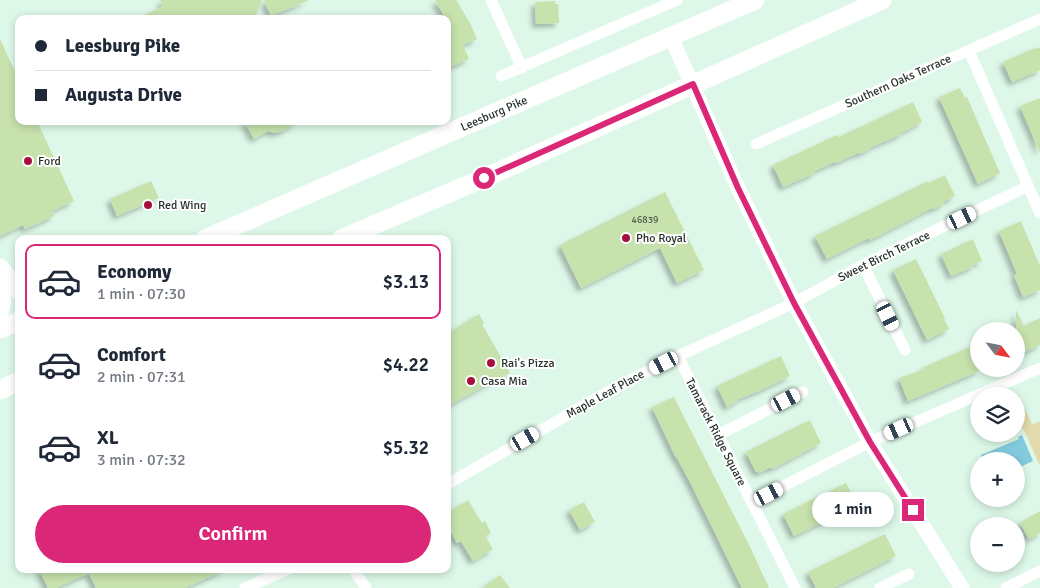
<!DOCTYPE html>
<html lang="en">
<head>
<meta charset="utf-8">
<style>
	:root { --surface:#fff; --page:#f6f6f7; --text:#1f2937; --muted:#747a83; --line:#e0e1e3; --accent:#db2777 }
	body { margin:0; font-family:Signika,sans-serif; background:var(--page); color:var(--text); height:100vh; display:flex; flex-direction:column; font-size:19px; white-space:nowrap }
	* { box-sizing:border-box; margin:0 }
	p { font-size:16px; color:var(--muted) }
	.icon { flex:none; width:28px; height:28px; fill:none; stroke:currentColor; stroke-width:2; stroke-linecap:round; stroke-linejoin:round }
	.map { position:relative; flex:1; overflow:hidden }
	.details { position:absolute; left:15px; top:235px; width:436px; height:338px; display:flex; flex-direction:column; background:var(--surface); border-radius:10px; box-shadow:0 2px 8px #0003 }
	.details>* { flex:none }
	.top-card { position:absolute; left:15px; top:15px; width:436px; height:110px; border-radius:10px; box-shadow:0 2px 8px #0003; display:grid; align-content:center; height:110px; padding:0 20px; background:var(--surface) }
	.needle { width:32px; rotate:122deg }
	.buttons { position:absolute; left:970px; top:322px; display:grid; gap:10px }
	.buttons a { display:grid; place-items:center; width:55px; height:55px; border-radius:50%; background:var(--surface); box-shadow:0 2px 8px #0003; font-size:25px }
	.end { position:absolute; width:22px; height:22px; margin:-11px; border:6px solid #db2777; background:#fff; box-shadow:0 0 0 2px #fff }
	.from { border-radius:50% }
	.bubble { position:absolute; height:35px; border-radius:18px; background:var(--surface); box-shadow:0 2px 8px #0003; font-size:16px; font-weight:600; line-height:35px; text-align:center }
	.car { position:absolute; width:15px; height:30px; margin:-15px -8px; border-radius:6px; box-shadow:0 0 4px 1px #0007; background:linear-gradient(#fff 24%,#345 0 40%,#fff 0 76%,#345 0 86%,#fff 0) }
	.top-card b { display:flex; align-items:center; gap:18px; height:48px; font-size:19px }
	.top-card b+b { border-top:1px solid var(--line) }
	.top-card i { width:12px; height:12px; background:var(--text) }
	ul { padding:9px 0 0; list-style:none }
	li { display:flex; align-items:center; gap:15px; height:75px; margin:0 10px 8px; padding:0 10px; border:2px solid transparent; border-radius:10px }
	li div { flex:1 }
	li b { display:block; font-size:19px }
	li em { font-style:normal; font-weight:600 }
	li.selected { border-color:var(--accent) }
	li>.icon { width:45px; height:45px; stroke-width:1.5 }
	.action { display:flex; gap:10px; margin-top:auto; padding:10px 20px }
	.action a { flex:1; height:58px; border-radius:30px; background:var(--accent); color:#fff; font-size:20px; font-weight:600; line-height:58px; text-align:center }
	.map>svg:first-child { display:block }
	.green { fill:#e3dbad }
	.water { fill:#83cade }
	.building { fill:#c7e2ad; filter:url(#shadow) }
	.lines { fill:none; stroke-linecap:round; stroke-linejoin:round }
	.minor { stroke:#fff; stroke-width:11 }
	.tertiary { stroke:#fff; stroke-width:15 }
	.trunk { stroke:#fff; stroke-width:19 }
	.route { stroke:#db2777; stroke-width:6 }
	.poi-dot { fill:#a60e3f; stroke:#fff; stroke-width:2 }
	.labels { text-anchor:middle; stroke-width:4; stroke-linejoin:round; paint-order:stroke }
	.number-label { font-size:10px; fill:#4f5d4c }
	.street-label { font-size:12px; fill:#27312b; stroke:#fff }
	.poi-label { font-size:12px; fill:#27312b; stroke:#fff; text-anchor:start }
</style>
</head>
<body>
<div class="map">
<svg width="1040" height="588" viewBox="0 0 1040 588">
	<defs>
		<filter id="shadow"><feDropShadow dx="-4" dy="4" stdDeviation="2.5" flood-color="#0004"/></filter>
	</defs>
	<rect width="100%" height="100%" fill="#ddf8e8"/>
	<path class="green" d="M 1025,409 L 1032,425 L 1040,421 L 1040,466 L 1023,428 L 1016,431 L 1016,413 Z"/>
	<path class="water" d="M 1022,435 L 1033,461 L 1016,469 L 1016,461 L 983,461 L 981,455 L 1019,439 L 1018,437 Z"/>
	<path class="building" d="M 160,0 L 262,0 L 254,19 L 137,19 L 163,6 Z
		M 264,0 L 309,0 L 271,16 Z
		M 435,0 L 456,0 L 470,23 L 477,39 L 463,45 L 469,59 L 448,68 L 448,33 L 452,31 L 448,22 L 448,19 L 446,19 Z
		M 555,1 L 555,4 L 558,4 L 559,23 L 536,24 L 535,2 Z
		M 0,39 L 19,80 L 19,121 L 37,121 L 74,201 L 52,211 L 54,216 L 25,229 L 23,225 L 0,236 Z
		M 1040,47 L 1040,70 L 1012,82 L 1003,62 L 1035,48 L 1036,49 Z
		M 960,88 L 965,98 L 967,97 L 1000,173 L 978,184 L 939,97 Z
		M 1040,98 L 1040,153 L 1020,106 Z
		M 913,102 L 922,122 L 901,133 L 902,134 L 869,148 L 870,149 L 859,154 L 858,153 L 836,163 L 835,162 L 814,171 L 815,173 L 783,187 L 773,165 L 837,135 L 838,137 L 871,122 Z
		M 244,121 L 299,121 L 283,131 L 275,133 L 268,131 L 254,139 Z
		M 945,175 L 955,196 L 943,202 L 944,204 L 933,209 L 932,208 L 870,240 L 869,238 L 827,259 L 815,236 L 928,181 L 929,183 Z
		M 151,181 L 159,198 L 117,216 L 110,199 Z
		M 665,192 L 704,270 L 677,283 L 660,248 L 581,288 L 560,245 Z
		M 1021,221 L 1040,266 L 1040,290 L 1023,297 L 1014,275 L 1017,274 L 999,231 Z
		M 973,239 L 982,261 L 972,265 L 973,267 L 951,276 L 941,254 Z
		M 916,259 L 945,318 L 944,319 L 949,329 L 927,340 L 893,270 Z
		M 1016,310 L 1024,326 L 1040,318 L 1040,345 L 1016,356 Z
		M 479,314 L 484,323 L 482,324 L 510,373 L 501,378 L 500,377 L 448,406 L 448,333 Z
		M 979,343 L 979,371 L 908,401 L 899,378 L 925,369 L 924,367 Z
		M 781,356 L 790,376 L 759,391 L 738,399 L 738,401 L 727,407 L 717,386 Z
		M 674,397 L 751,549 L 769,588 L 742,588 L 690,482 L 677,458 L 676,458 L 652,407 Z
		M 810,420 L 821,443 L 772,469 L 771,467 L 759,473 L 758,471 L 756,472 L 746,452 Z
		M 846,483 L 858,505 L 794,536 L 783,514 Z
		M 468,500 L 482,523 L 485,521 L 491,533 L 485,536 L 493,549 L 473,561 L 461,541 L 457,543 L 448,526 L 448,512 Z
		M 584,502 L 595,522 L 580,530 L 569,510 Z
		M 1040,511 L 1040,533 L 1029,539 L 1020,523 Z
		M 885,534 L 896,556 L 833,588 L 816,588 L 808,572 Z
		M 39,569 L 227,569 L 185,588 L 96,588 L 89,573 L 56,588 L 48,588 Z
		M 500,575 L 510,588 L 482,588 Z"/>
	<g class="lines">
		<path class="minor" d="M 491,0 L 522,68
			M 969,51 L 1040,213
			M 501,76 L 677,0
			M 756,144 L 1040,19
			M 863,265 L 905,350
			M 678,356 L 795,588
			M 718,435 L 803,392
			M 448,484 L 609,391 L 678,356 L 794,303 L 863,265 L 1028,186
			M 752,502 L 870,442 L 1040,368
			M 353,569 L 366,588
			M 245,588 L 289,569
			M 880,588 L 909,574
			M 1006,588 L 1040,571"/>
		<path class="tertiary" d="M 671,37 L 738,188 L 794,303 L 870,442 L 962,588"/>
		<g class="trunk">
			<path id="s1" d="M 205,239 L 755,0"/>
			<path d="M 341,239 L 484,178 L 882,0"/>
			<path d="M 0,268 L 7,278 L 19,290"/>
			<path d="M 0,284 L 2,301 L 0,310"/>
			<path d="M 0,329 L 19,321"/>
			<path d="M 0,390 L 19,381"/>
		</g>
	</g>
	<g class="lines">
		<path class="route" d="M 484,178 L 693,84 L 738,188 L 794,303 L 870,442 L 913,510"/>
	</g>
	<g class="poi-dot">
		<circle cx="28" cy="161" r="5"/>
		<circle cx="148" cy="205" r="5"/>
		<circle cx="626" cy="238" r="5"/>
		<circle cx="491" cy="363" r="5"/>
		<circle cx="471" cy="381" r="5"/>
	</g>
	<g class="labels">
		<g class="number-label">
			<text x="645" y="223">46839</text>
		</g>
		<g class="street-label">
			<text transform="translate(898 81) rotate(-24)" y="4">Southern Oaks Terrace</text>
			<text dy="4" stroke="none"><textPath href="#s1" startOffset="315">Leesburg Pike</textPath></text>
			<text transform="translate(884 256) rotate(-26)" y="4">Sweet Birch Terrace</text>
			<text transform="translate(605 394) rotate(-29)" y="4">Maple Leaf Place</text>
			<text transform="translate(716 432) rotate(63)" y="4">Tamarack Ridge Square</text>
		</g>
		<g class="poi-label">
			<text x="38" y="165">Ford</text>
			<text x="158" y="209">Red Wing</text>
			<text x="636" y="242">Pho Royal</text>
			<text x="501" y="367">Rai's Pizza</text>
			<text x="481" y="385">Casa Mia</text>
		</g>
	</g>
</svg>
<div class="buttons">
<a><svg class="needle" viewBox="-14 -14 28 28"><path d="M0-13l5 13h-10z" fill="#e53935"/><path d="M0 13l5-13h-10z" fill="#747a83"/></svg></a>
<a><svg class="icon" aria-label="layers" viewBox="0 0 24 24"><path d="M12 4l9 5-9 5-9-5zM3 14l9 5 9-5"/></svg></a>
<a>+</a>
<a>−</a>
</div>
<i class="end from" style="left:484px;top:178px"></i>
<i class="end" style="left:913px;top:510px"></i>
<div class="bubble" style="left:812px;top:492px;width:82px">1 min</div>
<i class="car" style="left:962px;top:218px;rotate:64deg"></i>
<i class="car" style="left:888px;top:316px;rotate:154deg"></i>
<i class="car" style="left:664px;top:363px;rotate:243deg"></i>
<i class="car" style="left:786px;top:400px;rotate:63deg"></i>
<i class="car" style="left:899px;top:429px;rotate:246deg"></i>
<i class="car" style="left:525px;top:439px;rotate:60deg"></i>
<i class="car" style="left:769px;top:494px;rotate:63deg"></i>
<div class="top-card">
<b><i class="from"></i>Leesburg Pike</b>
<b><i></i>Augusta Drive</b>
</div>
<section class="details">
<ul>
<li class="selected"><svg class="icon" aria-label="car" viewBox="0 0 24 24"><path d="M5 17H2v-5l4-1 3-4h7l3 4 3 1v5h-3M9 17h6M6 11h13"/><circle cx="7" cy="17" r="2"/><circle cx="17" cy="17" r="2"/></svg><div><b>Economy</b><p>1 min · 07:30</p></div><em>$3.13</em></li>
<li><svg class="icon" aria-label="car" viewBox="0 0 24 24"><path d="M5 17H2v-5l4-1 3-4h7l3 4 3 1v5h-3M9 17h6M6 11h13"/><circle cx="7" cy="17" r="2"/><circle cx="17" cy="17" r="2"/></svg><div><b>Comfort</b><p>2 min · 07:31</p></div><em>$4.22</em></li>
<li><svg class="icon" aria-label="car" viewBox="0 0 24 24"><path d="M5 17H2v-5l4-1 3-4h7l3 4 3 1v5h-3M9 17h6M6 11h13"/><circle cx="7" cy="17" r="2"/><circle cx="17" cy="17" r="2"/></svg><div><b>XL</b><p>3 min · 07:32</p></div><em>$5.32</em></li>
</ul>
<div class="action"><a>Confirm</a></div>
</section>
</div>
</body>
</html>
